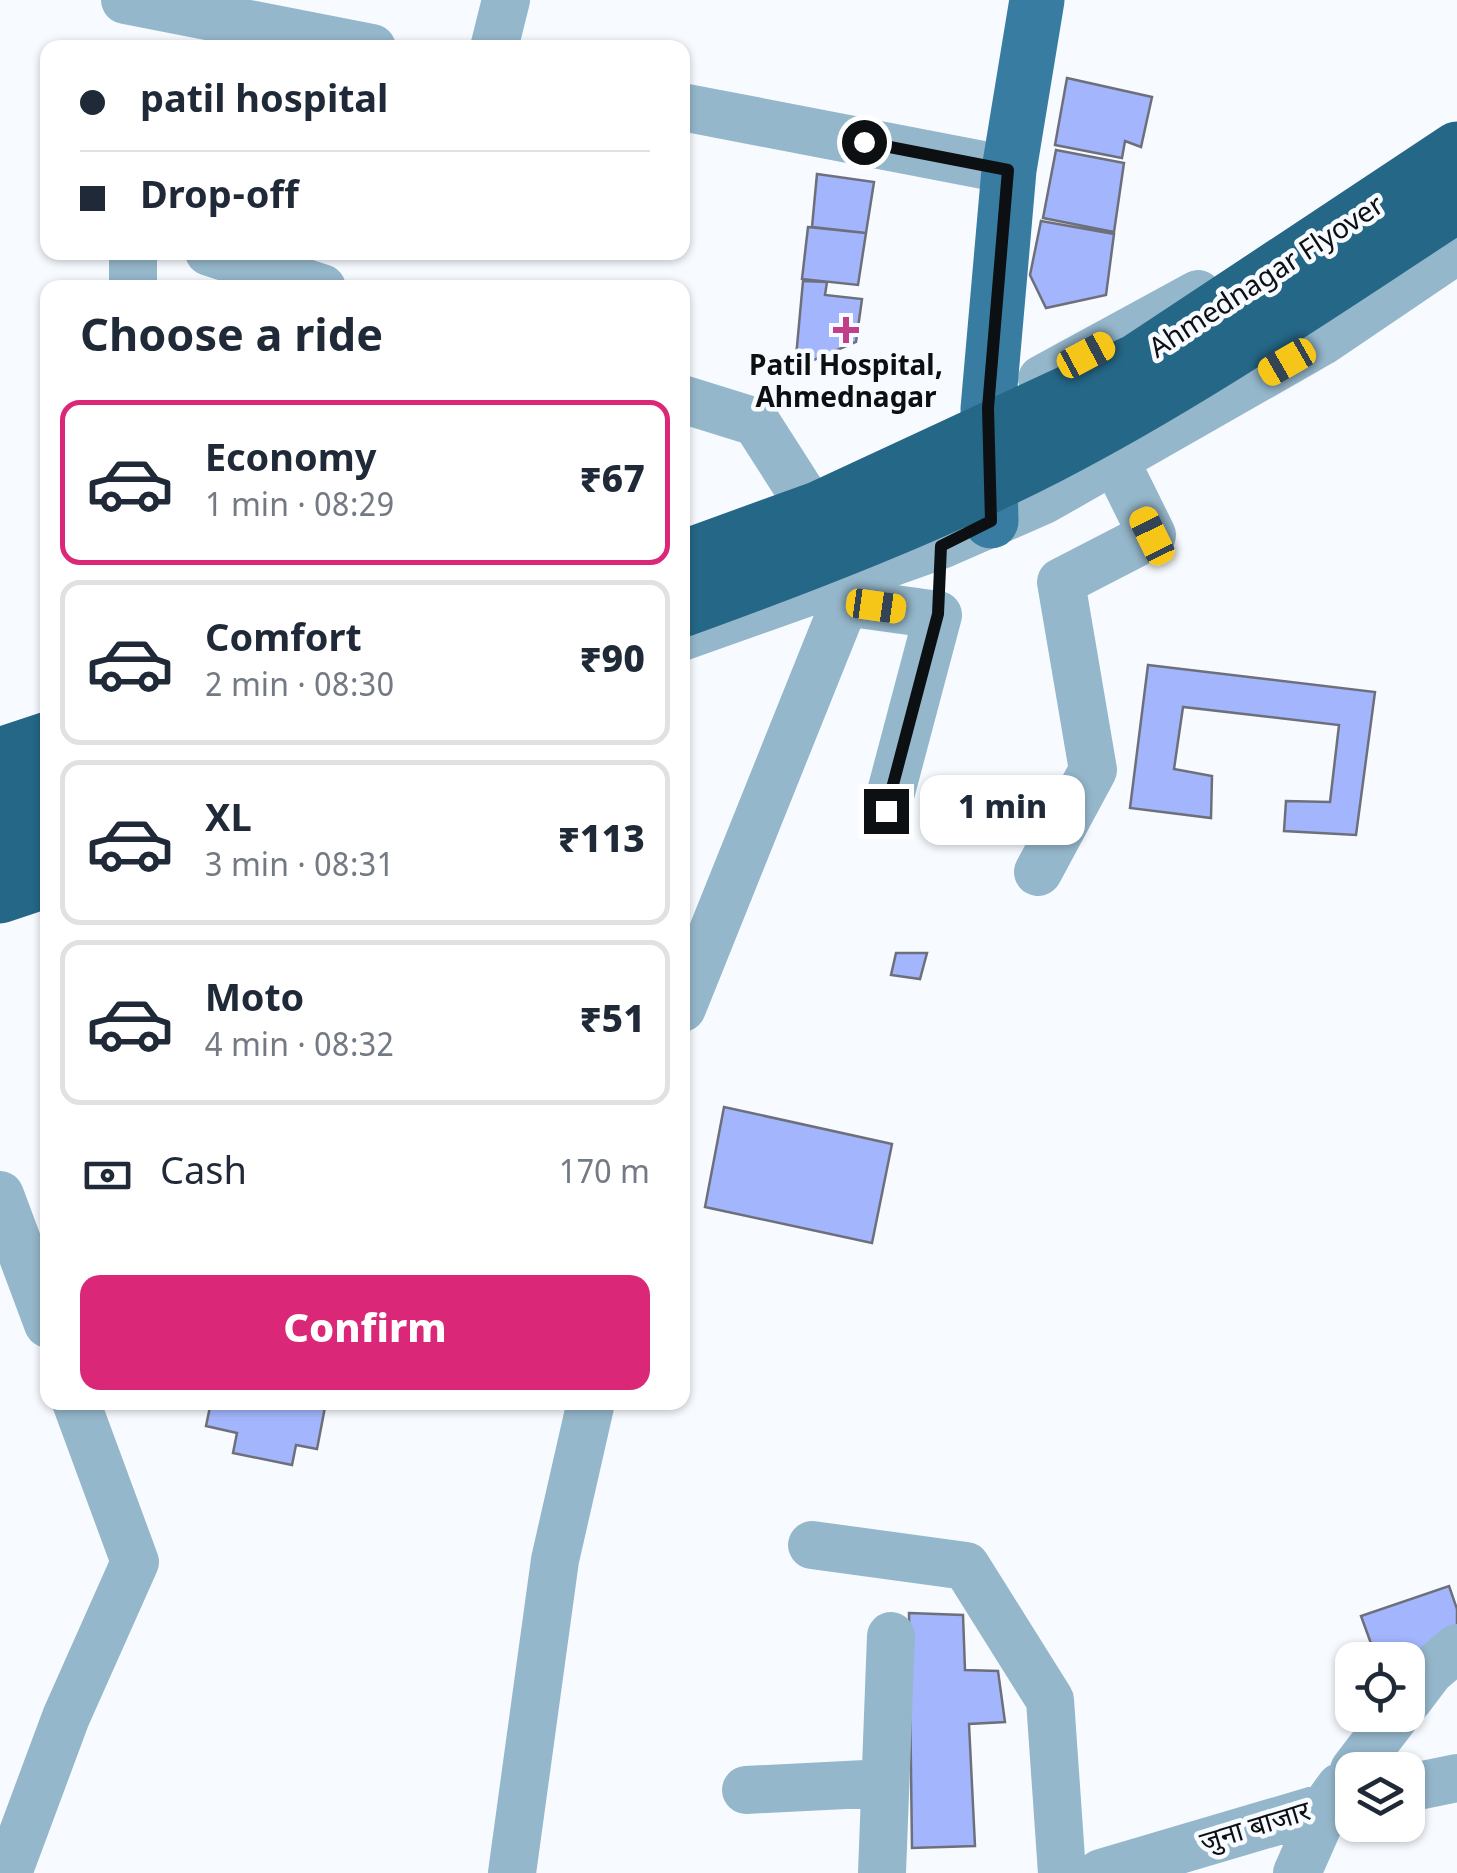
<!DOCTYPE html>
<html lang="en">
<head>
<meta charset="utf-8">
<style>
	:root { --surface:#fff; --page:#f2f2f3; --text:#1f2937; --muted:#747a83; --line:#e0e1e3; --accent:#db2777 }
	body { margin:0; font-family:Georgia,"Noto Sans Devanagari",serif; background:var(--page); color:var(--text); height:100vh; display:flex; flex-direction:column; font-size:38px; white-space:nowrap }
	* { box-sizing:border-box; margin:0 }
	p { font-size:32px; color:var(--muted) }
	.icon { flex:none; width:55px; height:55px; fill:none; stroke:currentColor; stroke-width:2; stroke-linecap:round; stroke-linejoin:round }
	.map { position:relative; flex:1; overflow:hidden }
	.details { position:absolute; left:40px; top:280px; width:650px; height:1130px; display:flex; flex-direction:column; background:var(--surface); border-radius:20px; box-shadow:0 2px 8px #0004 }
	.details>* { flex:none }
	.hud { position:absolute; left:40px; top:40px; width:650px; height:220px; border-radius:20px; box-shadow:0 2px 8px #0004; display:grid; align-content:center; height:220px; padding:0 40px; background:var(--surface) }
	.controls { position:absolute; left:1335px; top:1642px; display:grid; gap:20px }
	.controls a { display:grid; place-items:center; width:90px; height:90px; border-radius:20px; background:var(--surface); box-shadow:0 2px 8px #0004; font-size:50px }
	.end { position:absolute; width:45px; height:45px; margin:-22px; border:12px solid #0d1013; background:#fff; box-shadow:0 0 0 5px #fff }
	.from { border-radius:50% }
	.bubble { position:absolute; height:70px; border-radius:20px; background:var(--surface); box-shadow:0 2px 8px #0004; font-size:32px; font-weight:800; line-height:70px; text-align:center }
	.car { position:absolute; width:30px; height:60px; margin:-30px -15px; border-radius:12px; box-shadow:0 0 8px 2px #0007; background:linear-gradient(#f5c518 24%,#345 0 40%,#f5c518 0 76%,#345 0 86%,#f5c518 0) }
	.hud b { display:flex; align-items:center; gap:35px; height:95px; font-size:38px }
	.hud b+b { border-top:2px solid var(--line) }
	.hud i { width:25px; height:25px; background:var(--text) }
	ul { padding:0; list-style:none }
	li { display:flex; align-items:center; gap:30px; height:165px; margin:0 20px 15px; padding:0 20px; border:5px solid var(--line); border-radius:20px }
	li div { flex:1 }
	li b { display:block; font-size:38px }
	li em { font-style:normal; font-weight:800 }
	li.selected { border-color:var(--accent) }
	li>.icon { width:90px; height:90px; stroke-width:1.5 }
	h2 { padding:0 40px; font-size:45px; line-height:120px }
	.pay { display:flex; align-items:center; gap:25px; height:110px; padding:0 40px; font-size:38px }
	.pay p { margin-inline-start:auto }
	.cta { display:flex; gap:20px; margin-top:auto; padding:20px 40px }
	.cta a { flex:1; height:115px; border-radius:20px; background:var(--accent); color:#fff; font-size:40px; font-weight:800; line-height:115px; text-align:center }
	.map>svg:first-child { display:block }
	.building { fill:#a3b6fd; stroke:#6d707a; stroke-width:2.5 }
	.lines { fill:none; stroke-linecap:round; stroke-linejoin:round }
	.minor { stroke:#95b7cb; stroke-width:48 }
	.major { stroke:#387da1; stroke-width:55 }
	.highway { stroke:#256787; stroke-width:55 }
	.highway-bridge { stroke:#256787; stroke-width:55 }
	.route { stroke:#0d1013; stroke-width:12 }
	.poi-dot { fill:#c13f88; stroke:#f7fbff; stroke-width:4 }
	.labels { text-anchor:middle; stroke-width:9; stroke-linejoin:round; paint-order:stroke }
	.street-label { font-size:28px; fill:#0d1013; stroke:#f7fbff }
	.poi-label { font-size:28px; font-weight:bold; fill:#0d1013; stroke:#f7fbff }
</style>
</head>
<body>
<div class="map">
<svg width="1457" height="1873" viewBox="0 0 1457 1873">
	<rect width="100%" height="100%" fill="#f7fbff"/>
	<path class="building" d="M 1067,78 L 1152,97 L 1141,147 L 1125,141 L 1122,158 L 1055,145 Z
		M 1056,150 L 1124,163 L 1114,232 L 1043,218 Z
		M 817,174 L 874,182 L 866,233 L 812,227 Z
		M 1041,221 L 1114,234 L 1106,295 L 1046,308 L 1030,275 Z
		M 808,227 L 866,233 L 858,285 L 802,279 Z
		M 803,281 L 827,282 L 825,295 L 862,299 L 856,342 L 795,368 Z
		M 1148,665 L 1375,692 L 1356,835 L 1284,831 L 1286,801 L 1330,802 L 1339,725 L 1183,707 L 1174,769 L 1212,776 L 1211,818 L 1130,808 Z
		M 896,953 L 927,953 L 920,979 L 891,975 Z
		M 724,1107 L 892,1144 L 872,1243 L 705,1207 Z
		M 211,1402 L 326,1402 L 317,1449 L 296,1445 L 292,1465 L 233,1453 L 237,1433 L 206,1426 Z
		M 1449,1586 L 1457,1609 L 1457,1637 L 1408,1669 L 1408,1660 L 1377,1660 L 1361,1616 Z
		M 909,1613 L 963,1615 L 965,1670 L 998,1671 L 1005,1722 L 969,1724 L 975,1846 L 912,1848 Z"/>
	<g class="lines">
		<path class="minor" d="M 125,0 L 372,48
			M 494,48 L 506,0
			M 682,107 L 1009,170
			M 133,252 L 133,288
			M 209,252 L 322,288
			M 1042,379 L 1198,294
			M 682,399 L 756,422 L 804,497 L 845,602 L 682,1008
			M 845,602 L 938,615 L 886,811
			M 682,637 L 941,545 L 1044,500 L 1321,342 L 1457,250
			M 1038,872 L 1093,770 L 1061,582 L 1152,535 L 1115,460
			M 0,1195 L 48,1324
			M 812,1545 L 966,1566 L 1050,1700 L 1062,1873
			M 1408,1700 L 1430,1671 L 1457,1648
			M 1354,1770 L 1396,1715
			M 1408,1788 L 1457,1778
			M 746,1790 L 885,1783
			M 8,1873 L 66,1717 L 135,1562 L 76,1402
			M 512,1873 L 555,1560 L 591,1402
			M 882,1873 L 891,1636
			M 1101,1873 L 1352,1799
			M 1297,1873 L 1327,1805 L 1340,1787"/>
		<path class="major" d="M 991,521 L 988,409 L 1009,170 L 1037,0"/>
		<path class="highway" d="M 0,755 L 48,739
			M 0,802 L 48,785
			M 0,857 L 48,838
			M 0,896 L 48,880"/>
		<path class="highway-bridge" d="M 682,558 L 820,508 L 1137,361 L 1457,149
			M 682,610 C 806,565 931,517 1048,457 C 1190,384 1323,292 1457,205"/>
	</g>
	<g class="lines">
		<path class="route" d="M 864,142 L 1008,170 L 988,408 L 991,521 L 941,546 L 938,614 L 886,811"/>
	</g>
	<path class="poi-dot" d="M841 315h10v10h10v10h-10v10h-10v-10h-10v-10h10z"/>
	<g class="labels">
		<g class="street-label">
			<text transform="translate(1266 276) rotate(-33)" y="10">Ahmednagar Flyover</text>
			<text transform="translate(1255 1826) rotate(-17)" y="10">जुना बाजार</text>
		</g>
		<g class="poi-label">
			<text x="846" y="375">Patil Hospital,<tspan x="846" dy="32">Ahmednagar</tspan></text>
		</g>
	</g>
</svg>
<div class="controls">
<a><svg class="icon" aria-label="locate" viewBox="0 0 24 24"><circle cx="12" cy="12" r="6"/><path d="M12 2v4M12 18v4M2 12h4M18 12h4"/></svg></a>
<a><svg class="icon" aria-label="layers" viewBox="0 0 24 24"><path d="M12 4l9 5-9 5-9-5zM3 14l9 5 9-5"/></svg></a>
</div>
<i class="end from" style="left:864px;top:142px"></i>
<i class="end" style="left:886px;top:811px"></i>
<div class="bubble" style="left:920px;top:775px;width:165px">1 min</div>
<i class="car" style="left:1086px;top:355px;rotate:62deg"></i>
<i class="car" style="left:1287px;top:362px;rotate:240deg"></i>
<i class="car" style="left:1152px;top:536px;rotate:334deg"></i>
<i class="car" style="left:876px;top:606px;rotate:98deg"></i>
<div class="hud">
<b><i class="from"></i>patil hospital</b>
<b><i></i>Drop-off</b>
</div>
<section class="details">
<h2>Choose a ride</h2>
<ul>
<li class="selected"><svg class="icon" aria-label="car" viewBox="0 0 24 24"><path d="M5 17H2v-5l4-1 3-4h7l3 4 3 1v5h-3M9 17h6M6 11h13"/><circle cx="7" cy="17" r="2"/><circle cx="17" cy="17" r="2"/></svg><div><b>Economy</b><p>1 min · 08:29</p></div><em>₹67</em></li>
<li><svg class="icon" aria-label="car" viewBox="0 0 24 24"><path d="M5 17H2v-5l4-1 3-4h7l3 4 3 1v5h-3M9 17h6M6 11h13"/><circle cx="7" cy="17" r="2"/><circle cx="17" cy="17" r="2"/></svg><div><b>Comfort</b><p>2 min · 08:30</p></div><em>₹90</em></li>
<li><svg class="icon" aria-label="car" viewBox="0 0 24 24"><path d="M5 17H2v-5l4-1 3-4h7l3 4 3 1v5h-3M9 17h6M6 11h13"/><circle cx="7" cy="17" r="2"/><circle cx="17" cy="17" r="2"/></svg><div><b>XL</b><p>3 min · 08:31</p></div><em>₹113</em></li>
<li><svg class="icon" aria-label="car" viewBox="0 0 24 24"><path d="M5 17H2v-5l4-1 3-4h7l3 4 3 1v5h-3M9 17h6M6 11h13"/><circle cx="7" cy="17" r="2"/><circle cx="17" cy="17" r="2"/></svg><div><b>Moto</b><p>4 min · 08:32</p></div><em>₹51</em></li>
</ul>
<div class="pay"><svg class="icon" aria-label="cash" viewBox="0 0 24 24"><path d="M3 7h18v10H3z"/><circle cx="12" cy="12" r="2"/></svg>Cash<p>170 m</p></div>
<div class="cta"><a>Confirm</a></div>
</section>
</div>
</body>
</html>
